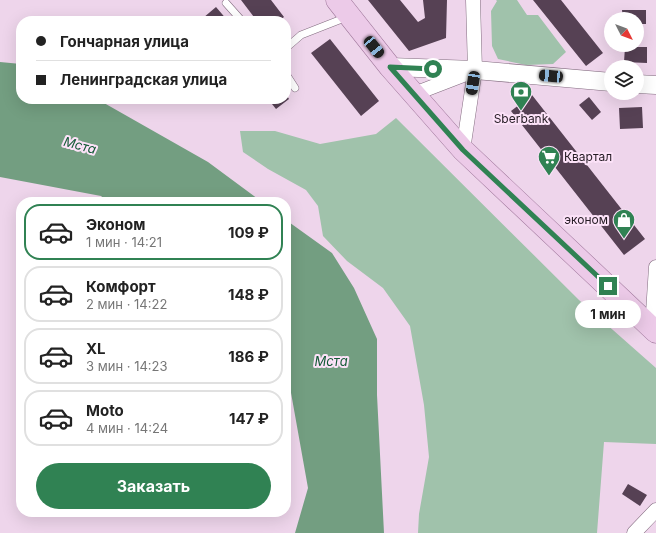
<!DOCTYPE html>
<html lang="ru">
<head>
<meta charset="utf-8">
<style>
	:root { --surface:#fff; --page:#f6f6f6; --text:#222; --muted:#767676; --line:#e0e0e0; --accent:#308253 }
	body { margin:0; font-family:Inter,sans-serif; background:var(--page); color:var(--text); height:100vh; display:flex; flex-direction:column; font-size:15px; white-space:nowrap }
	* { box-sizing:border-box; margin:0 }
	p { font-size:13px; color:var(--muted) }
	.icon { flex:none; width:22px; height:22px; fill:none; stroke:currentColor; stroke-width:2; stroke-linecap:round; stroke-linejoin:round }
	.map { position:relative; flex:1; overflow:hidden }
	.panel { position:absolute; left:16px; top:197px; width:275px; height:320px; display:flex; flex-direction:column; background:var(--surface); border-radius:16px; box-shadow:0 4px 16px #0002 }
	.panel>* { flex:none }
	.hud { position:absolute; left:16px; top:16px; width:275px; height:88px; border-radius:16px; box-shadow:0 4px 16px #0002; display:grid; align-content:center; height:88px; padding:0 20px; background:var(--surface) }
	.needle { width:26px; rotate:132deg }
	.controls { position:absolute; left:604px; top:12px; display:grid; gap:8px }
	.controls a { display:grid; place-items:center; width:40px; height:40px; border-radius:50%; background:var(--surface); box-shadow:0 4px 16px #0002; font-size:20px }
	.end { position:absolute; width:18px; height:18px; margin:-9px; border:5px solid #308253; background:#fff; box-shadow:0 0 0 2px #fff }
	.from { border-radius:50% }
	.bubble { position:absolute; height:28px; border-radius:14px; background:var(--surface); box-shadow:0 4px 16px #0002; font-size:13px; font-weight:700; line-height:28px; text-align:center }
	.car { position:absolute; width:12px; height:24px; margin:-12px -6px; border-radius:5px; box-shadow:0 0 3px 1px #0007; background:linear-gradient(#222 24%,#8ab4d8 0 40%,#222 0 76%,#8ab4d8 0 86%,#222 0) }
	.hud b { display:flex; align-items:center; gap:14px; height:38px; font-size:15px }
	.hud b+b { border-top:1px solid var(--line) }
	.hud i { width:10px; height:10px; background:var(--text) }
	ul { padding:7px 0 0; list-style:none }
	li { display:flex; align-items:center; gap:12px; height:56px; margin:0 8px 6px; padding:0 12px; border:2px solid var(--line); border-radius:16px }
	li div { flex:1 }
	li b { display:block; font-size:15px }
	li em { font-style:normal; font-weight:700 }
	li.on { border-color:var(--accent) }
	li>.icon { width:36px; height:36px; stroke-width:1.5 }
	.button { display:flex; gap:8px; margin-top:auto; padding:8px 20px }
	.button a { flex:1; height:46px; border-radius:24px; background:var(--accent); color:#fff; font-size:16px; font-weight:700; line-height:46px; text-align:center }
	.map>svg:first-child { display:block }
	.green { fill:#a0c2ab }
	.water { fill:#739e81 }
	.building { fill:#564154 }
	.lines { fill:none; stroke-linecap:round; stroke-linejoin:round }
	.service-casing { stroke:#826b7f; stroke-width:8 }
	.minor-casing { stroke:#826b7f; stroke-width:15 }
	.tertiary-casing { stroke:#826b7f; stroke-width:19 }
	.primary-casing { stroke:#9e769a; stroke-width:23 }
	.service { stroke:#fff; stroke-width:7 }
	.minor { stroke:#fff; stroke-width:14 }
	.tertiary { stroke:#fff; stroke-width:18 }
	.primary { stroke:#eccae8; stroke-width:22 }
	.route { stroke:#308253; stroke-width:5 }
	.labels { text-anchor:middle; stroke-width:4; stroke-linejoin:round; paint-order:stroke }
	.poi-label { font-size:12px; fill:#251c24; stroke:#fce2f8 }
	.water-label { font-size:13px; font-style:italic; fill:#125a35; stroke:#fce2f8 }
</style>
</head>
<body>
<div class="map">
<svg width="656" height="533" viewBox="0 0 656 533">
	<rect width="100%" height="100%" fill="#eed5eb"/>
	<path class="green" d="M 496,0 L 517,0 L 527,15 L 538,15 L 566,52 L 553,64 L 526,65 L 498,59 L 492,46 L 491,11 L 497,1 Z
		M 396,118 L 579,300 L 656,368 L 656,444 L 604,442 L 597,533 L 418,533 L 419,514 L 429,457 L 424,405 L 410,326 L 383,288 L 347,261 L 323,236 L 318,206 L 306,190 L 268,169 L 243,152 L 240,131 L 275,131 L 320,144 L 376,134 Z"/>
	<path class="water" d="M 0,62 L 21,64 L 21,99 L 97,99 L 208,162 L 262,202 L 108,202 L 101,196 L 0,177 Z
		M 286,220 L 332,253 L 354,288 L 377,339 L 377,395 L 384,533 L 295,533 L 308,488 L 288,376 L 286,374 Z"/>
	<path class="building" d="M 241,0 L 271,0 L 284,17 L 279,21 L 257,21 Z
		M 368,0 L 400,0 L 418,22 L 425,18 L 423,0 L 447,0 L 446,38 L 409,51 Z
		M 533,0 L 561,0 L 603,53 L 586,66 Z
		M 216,7 L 228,21 L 206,21 L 203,18 Z
		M 622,10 L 646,10 L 646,24 L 637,24 L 637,19 L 623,19 Z
		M 330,39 L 379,101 L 361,116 L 311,53 Z
		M 625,47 L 647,47 L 647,63 L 624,62 Z
		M 286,94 L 289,99 L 276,109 L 268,99 L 286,99 Z
		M 532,95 L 645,239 L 624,255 L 511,111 Z
		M 589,97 L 601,112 L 592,120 L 579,105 Z
		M 642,107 L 643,128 L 620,129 L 619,108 Z
		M 628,484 L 647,495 L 640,506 L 622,494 Z"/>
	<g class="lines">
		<g class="service-casing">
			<path id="service" d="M 226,3 L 242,21
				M 286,48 L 301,35 L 347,17
				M 286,74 L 295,88"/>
		</g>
		<g class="minor-casing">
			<path id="minor" d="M 414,94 L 471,72
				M 463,150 L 475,70 L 473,0
				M 652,328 L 656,267
				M 634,533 L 656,510"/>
		</g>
		<g class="tertiary-casing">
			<path id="tertiary" d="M 390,67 L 475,70 L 611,82
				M 637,84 L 656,85"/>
		</g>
		<g class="primary-casing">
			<path id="primary" d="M 337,0 L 390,67 L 463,150 L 656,332"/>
		</g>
		<use href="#service" class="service"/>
		<use href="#minor" class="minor"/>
		<use href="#tertiary" class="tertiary"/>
		<use href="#primary" class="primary"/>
	</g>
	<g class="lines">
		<path class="route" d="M 433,69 L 390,67 L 463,150 L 608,286"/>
	</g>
	<defs>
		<g id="bank-pin" transform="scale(1.15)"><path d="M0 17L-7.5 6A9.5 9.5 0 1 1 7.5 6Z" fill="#308253" stroke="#fce2f8"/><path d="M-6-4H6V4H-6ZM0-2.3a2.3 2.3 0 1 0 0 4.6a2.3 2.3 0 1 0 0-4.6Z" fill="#fff"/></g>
		<g id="supermarket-pin" transform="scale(1.15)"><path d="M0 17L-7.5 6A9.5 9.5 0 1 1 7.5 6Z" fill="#308253" stroke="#fce2f8"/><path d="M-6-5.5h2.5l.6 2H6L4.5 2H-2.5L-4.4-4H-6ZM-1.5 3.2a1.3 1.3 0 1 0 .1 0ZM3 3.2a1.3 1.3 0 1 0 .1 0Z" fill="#fff"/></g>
		<g id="shop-pin" transform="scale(1.15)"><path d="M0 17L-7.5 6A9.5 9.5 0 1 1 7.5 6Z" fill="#308253" stroke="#fce2f8"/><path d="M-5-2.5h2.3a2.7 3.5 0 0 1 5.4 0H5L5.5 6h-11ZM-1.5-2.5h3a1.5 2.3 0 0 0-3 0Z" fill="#fff"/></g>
	</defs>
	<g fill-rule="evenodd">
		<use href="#bank-pin" x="521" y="92"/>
		<use href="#supermarket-pin" x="549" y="157"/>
		<use href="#shop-pin" x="624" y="220"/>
	</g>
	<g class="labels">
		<g class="poi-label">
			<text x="521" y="123">Sberbank</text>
			<text x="564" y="161" text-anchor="start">Квартал</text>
			<text x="608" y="224" text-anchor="end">эконом</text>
		</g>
		<g class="water-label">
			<text transform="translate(80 145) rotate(15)" y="5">Мста</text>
			<text x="331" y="366">Мста</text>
		</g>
	</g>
</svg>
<div class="controls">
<a><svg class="needle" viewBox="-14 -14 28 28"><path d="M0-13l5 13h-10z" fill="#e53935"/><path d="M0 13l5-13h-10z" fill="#767676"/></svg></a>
<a><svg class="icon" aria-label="layers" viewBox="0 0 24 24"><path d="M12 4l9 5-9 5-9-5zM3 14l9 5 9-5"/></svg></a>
</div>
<i class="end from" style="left:433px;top:69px"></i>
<i class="end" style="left:608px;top:286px"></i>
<div class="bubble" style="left:575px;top:300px;width:66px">1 мин</div>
<i class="car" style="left:374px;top:47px;rotate:141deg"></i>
<i class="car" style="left:551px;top:76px;rotate:275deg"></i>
<i class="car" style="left:473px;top:83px;rotate:189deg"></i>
<div class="hud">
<b><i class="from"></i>Гончарная улица</b>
<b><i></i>Ленинградская улица</b>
</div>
<section class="panel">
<ul>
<li class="on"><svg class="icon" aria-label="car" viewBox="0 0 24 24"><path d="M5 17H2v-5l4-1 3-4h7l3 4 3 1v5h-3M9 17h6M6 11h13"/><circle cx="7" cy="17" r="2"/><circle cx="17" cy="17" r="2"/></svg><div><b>Эконом</b><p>1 мин · 14:21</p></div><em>109 ₽</em></li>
<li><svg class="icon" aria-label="car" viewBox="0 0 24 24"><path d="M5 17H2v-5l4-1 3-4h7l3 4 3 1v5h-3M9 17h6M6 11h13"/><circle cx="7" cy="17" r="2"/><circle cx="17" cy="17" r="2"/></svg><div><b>Комфорт</b><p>2 мин · 14:22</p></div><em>148 ₽</em></li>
<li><svg class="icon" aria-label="car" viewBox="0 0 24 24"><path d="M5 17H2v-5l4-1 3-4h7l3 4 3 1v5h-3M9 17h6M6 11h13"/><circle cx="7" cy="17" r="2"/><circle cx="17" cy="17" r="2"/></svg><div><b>XL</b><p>3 мин · 14:23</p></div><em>186 ₽</em></li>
<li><svg class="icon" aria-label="car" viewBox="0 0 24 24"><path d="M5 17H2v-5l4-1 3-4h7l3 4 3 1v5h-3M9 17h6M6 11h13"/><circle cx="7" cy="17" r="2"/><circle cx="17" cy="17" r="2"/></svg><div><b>Moto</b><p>4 мин · 14:24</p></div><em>147 ₽</em></li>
</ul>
<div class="button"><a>Заказать</a></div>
</section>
</div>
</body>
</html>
